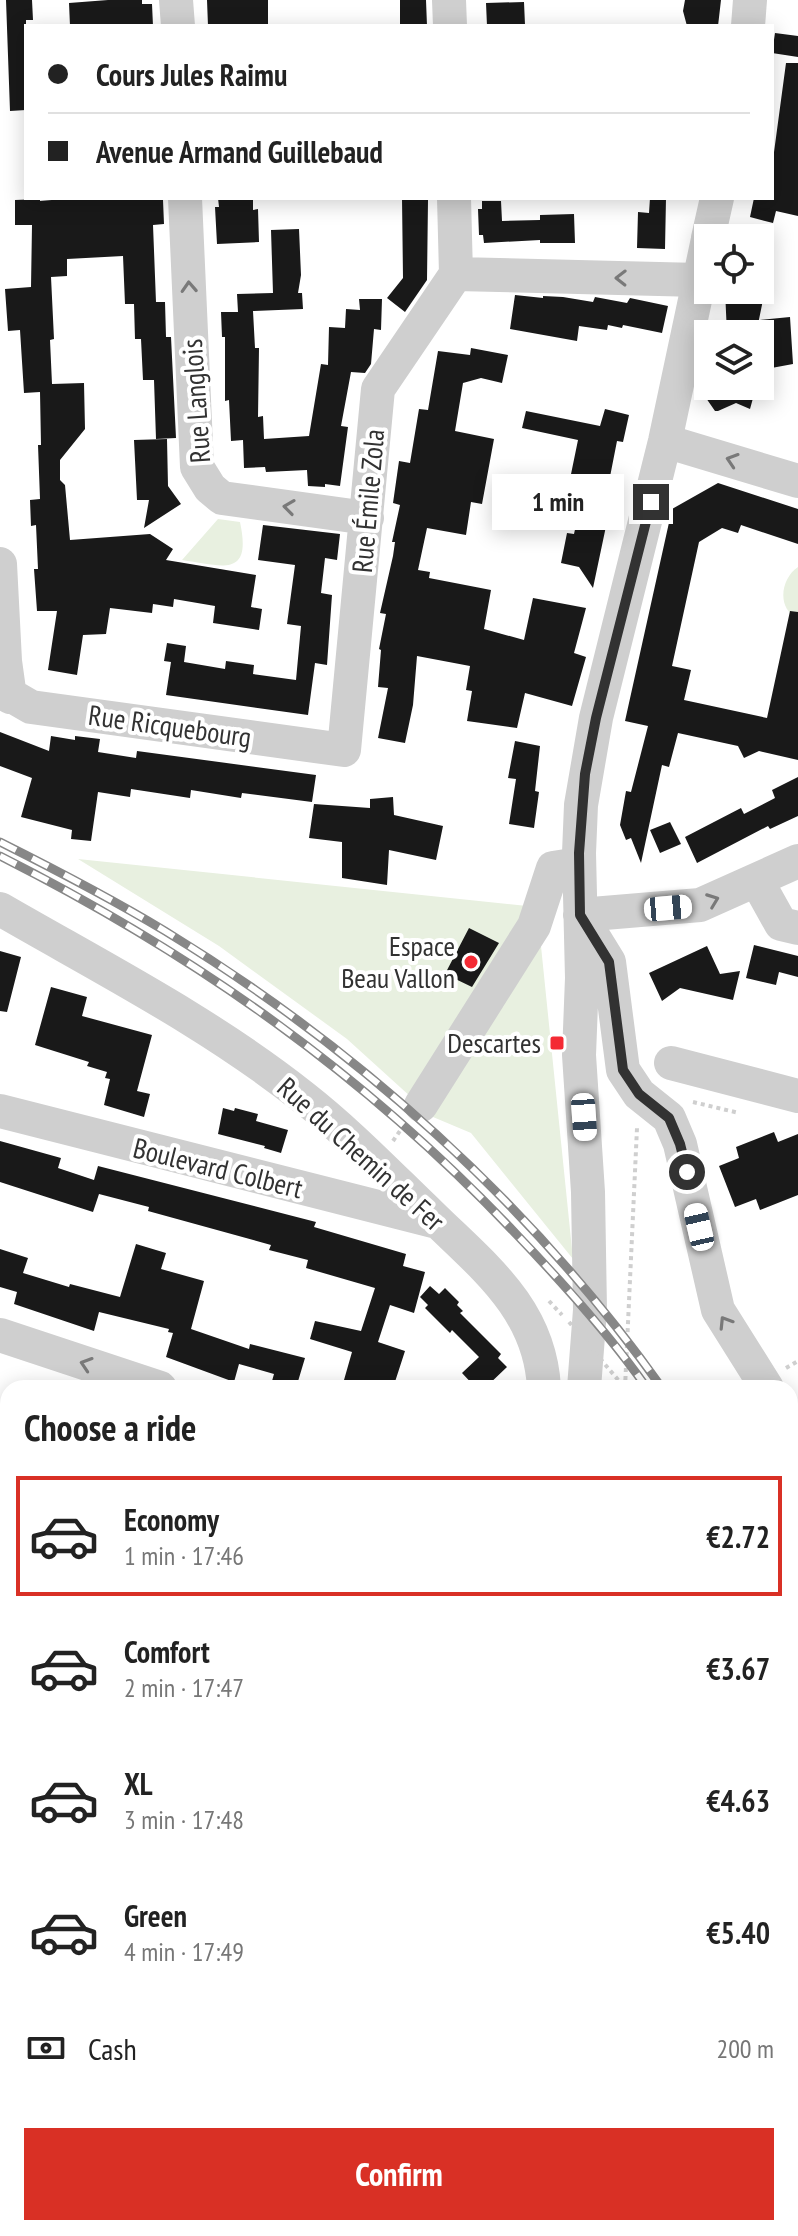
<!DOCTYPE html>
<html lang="en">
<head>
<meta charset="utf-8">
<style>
	:root { --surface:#fff; --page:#f6f6f6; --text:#222; --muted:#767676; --line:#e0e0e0; --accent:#d93025 }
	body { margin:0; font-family:"PT Sans Narrow",sans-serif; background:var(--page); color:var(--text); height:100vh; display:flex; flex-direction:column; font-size:30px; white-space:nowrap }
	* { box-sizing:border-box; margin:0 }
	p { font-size:26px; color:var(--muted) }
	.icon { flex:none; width:44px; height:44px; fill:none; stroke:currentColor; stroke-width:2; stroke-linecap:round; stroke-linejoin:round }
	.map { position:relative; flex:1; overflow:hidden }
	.sheet { position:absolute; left:0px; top:1380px; width:798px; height:856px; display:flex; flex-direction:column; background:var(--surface); border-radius:24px 24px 0 0; box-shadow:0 4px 20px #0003 }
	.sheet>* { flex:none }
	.hud { position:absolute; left:24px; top:24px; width:750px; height:176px; border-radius:0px; box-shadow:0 4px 20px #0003; display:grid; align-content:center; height:176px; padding:0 24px; background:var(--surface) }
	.fabs { position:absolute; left:694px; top:224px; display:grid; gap:16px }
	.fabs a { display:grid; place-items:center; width:80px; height:80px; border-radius:0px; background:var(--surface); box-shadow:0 4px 20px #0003; font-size:40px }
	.end { position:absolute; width:36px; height:36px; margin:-18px; border:10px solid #323232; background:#fff; box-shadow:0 0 0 4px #fff }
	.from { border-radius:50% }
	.bubble { position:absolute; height:56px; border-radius:0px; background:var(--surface); box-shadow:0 4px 20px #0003; font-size:26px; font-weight:700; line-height:56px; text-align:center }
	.car { position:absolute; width:24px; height:48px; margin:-24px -12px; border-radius:10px; box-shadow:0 0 6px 2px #0007; background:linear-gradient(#fff 24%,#345 0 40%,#fff 0 76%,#345 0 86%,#fff 0) }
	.hud b { display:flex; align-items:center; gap:28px; height:76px; font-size:30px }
	.hud b+b { border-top:2px solid var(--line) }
	.hud i { width:20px; height:20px; background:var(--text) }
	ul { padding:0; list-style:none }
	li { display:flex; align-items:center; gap:24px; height:120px; margin:0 16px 12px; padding:0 8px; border:4px solid transparent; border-radius:0px }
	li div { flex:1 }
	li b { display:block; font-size:30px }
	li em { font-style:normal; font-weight:700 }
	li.current { border-color:var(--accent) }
	li>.icon { width:72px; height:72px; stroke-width:1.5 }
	h2 { padding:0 24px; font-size:36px; line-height:96px }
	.pay { display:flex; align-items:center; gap:20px; height:88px; padding:0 24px; font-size:30px }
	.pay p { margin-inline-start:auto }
	.action { display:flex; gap:16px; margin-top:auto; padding:16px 24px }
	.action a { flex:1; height:92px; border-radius:0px; background:var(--accent); color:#fff; font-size:32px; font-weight:700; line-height:92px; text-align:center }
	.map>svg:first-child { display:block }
	.green { fill:#e8f0e0 }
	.building { fill:#191919 }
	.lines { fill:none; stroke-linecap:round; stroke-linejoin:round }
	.path { stroke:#cfcfcf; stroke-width:4; stroke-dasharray:4 4; stroke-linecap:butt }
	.minor { stroke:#cfcfcf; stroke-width:34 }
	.rail-casing { stroke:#878787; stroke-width:9 }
	.rail { stroke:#fff; stroke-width:6; stroke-dasharray:18; stroke-linecap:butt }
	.path-bridge { stroke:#cfcfcf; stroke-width:4; stroke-dasharray:4 4; stroke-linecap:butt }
	.oneway { stroke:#797979 }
	.route { stroke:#323232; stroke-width:10 }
	.poi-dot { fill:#f42a34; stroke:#fff; stroke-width:3 }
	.labels { text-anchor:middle; stroke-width:8; stroke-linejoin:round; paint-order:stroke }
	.street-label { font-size:28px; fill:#323232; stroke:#fff }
	.poi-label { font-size:28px; fill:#323232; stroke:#fff; text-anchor:end }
</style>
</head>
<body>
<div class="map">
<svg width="798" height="2236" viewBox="0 0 798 2236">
	<rect width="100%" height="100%" fill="#fff"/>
	<path class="green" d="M 218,519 L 240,522 C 252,578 223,566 182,560 Z
		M 798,567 L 798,618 C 776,609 781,578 798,567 Z
		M 78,859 L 537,907 L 573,1259 L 471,1133 L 433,1117 L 347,1039 L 219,946 Z"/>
	<path class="building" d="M 6,0 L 32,0 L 33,20 L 26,20 L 26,110 L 10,111 Z
		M 108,0 L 142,0 L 142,4 L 152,4 L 153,26 L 70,26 L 69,3 Z
		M 207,0 L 268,0 L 268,26 L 208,26 Z
		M 400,0 L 426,0 L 427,26 L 400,26 Z
		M 685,0 L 721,0 L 718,26 L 687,26 L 683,11 Z
		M 524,2 L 525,25 L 487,26 L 486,3 Z
		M 775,33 L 798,36 L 798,57 L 772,53 Z
		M 786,63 L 798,63 L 798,216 L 776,211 L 773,223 L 750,217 L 754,198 L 772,198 L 772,167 Z
		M 75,198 L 163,200 L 164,224 L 153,225 L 156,302 L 165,302 L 166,337 L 171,337 L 176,438 L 156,439 L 154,380 L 143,380 L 141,339 L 135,339 L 134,304 L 125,304 L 123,256 L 67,259 L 67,276 L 51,277 L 54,339 L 50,340 L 52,384 L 84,383 L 85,429 L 60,460 L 60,480 L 65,485 L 70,540 L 150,534 L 173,549 L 166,560 L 256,575 L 251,607 L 262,609 L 259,630 L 213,623 L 215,606 L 174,599 L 173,607 L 153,604 L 152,613 L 110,608 L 106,634 L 83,635 L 77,675 L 48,670 L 57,611 L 37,611 L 34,569 L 38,569 L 36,525 L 31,526 L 30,500 L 40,499 L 38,445 L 41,445 L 40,392 L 24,393 L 20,330 L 8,331 L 5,289 L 31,287 L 32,225 L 15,225 L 15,200 L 40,199 L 40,201 Z
		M 218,198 L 253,198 L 253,210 L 258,209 L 259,242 L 217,244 L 215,207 L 219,207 Z
		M 402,198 L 428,200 L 427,280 L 405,312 L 387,298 L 403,278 Z
		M 650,198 L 666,198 L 665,249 L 637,248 L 638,212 L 649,213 Z
		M 482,201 L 501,201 L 502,221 L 540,220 L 540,215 L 574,214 L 575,243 L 540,243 L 540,240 L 484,243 L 483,235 L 479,235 L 478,209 L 482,209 Z
		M 299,229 L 301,275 L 298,293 L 302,293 L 303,309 L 253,311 L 255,348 L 259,348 L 258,417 L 263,416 L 264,439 L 309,436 L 321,364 L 328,365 L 329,327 L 345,328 L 346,309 L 360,310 L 359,299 L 382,299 L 381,330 L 374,329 L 371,364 L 365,373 L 351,372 L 341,426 L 348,427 L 340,486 L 325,484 L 325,487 L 308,486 L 307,470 L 266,472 L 265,467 L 244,468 L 243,440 L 231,441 L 229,400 L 225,401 L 225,337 L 222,337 L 221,312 L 238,312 L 237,294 L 273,293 L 271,230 Z
		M 725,290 L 765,290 L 756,334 L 727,334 Z
		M 515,295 L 543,298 L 543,296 L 563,297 L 593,302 L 595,297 L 627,303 L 630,298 L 668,306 L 662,333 L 623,325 L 622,328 L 608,325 L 607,330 L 579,326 L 577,341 L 510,329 Z
		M 790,317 L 793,364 L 760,370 L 760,320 Z
		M 471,348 L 508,355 L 502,383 L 481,378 L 463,383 L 455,431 L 494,439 L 482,504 L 471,502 L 466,535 L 427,528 L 418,570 L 430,572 L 429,578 L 491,590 L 484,629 L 524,640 L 533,598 L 586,608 L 574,653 L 586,657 L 572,706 L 525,693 L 517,728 L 467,721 L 472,691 L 466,690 L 470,666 L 417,656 L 413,705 L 405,743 L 378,738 L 388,688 L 378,687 L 381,650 L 379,649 L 386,614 L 380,613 L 393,556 L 395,542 L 392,542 L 400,505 L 393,503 L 399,461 L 410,463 L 419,409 L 428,410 L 438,351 L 470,355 Z
		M 697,386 L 764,386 L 755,391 L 750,409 L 736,403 L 718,411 L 715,411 L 706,398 L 707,391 Z
		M 605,409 L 629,415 L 623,442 L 617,441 L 607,492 L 613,493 L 593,588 L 579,567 L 561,563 L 567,533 L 574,534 L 585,483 L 570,479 L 578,440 L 522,428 L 526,411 L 600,426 Z
		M 167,439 L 168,486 L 181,504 L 144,528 L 149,500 L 137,500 L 134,440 Z
		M 718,483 L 798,509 L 798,544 L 741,525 L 738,533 L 722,528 L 699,542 L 672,666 L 691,670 L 684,700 L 767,718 L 790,611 L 798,612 L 798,760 L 759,751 L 744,758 L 738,746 L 678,733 L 669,767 L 662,765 L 641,863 L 631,838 L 626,840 L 620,825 L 626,791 L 631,792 L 648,726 L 625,721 L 672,509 Z
		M 263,525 L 340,534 L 337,560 L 325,558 L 321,593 L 332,595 L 327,665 L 315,663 L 308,715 L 166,695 L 171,662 L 164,661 L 167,643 L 186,646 L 184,662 L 225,669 L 226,661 L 254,665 L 253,674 L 296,680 L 301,626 L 287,624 L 295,565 L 258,560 Z
		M 0,732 L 49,751 L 51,736 L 75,740 L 75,736 L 100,739 L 98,752 L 136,758 L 137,751 L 316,775 L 312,802 L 242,793 L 241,798 L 191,790 L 190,798 L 131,789 L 130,797 L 98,792 L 91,841 L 71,839 L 72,830 L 21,817 L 32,778 L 0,766 Z
		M 515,741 L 540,746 L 535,791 L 539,792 L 534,828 L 509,824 L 516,779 L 508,778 Z
		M 798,777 L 798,816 L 770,829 L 768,826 L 697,863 L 685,837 L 741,808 L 744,814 L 775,798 L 772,790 Z
		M 393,797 L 394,815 L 443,826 L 436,860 L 389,850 L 387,885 L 342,878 L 342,842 L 309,838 L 314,804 L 370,808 L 370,799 Z
		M 670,822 L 681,844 L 660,853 L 650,830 Z
		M 469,928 L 499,943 L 472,987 L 445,974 Z
		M 754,945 L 798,956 L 798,977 L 779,972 L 776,985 L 746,978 Z
		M 707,946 L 720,974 L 740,971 L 733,1000 L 680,988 L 662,1001 L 649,973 Z
		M 0,951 L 21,957 L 7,1012 L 0,1011 Z
		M 51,987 L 87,997 L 82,1016 L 152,1035 L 137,1091 L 150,1094 L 144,1117 L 104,1105 L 110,1079 L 105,1078 L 107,1072 L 87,1066 L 89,1062 L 35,1045 Z
		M 223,1108 L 234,1111 L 235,1108 L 258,1114 L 256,1121 L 288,1130 L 281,1153 L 264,1148 L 265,1146 L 218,1134 Z
		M 774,1132 L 778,1142 L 798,1134 L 798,1195 L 760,1210 L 756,1199 L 735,1207 L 719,1166 L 739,1158 L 736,1147 Z
		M 0,1141 L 61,1158 L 58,1168 L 94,1180 L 98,1166 L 316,1222 L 314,1227 L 406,1254 L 403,1266 L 425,1272 L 414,1313 L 390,1305 L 378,1342 L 405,1351 L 393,1388 L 374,1388 L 344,1380 L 352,1352 L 310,1339 L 315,1321 L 361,1331 L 375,1288 L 306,1268 L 308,1260 L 269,1250 L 271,1245 L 148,1211 L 149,1207 L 99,1194 L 93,1212 L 0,1182 Z
		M 136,1244 L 166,1253 L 161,1269 L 204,1281 L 191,1329 L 249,1349 L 250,1344 L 305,1358 L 296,1388 L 270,1388 L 274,1374 L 239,1364 L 234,1382 L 166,1357 L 173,1333 L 168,1332 L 169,1329 L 99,1312 L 94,1331 L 14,1304 L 17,1292 L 0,1287 L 0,1249 L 28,1258 L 23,1273 L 69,1287 L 70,1284 L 120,1297 Z
		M 430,1286 L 439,1294 L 445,1288 L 459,1302 L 457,1305 L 463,1311 L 460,1313 L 501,1354 L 498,1358 L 507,1367 L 485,1388 L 476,1388 L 462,1373 L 479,1357 L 452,1330 L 450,1333 L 425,1308 L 428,1305 L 420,1297 Z"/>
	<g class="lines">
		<path class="path" d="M 693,1102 L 739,1113
			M 393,1141 L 404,1125
			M 549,1301 L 562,1315
			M 786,1368 L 798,1361
			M 625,1388 L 637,1128
			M 790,1744 L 798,1758"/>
		<path class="minor" d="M 176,0 L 178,26
			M 449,0 L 450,26
			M 748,26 L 750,0
			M 185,198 L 197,467 L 210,488 L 222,498 L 367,518
			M 454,198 L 456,274 L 699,280
			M 708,238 L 717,198
			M 665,441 L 798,481
			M 0,564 L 5,661 L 10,697
			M 0,689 L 31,707 L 344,750 L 378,389 L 456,274
			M 757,881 L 781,924 L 798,928
			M 0,909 C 102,968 210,1023 303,1097 C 349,1133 390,1176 432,1216 C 484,1267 540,1309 544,1388
			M 580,915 L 609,962 L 623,1070 L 639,1094 L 669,1118 L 680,1144 L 718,1310 L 767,1388
			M 580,915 L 700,905 L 798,861
			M 671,1063 L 798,1096
			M 421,1105 L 534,926 L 553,868 L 579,864
			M 0,1111 L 437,1222
			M 0,1335 L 160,1388
			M 584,1388 L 590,1310 L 588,1192 L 579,1055 L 582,978 L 579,853 L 581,805 L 596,718 L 665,441 L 708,239
			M 790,1426 L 798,1440
			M 0,1612 L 8,1614
			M 0,2095 L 8,2098
			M 343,2236 L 347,2228
			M 371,2236 L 373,2228
			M 436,2236 L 439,2228
			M 707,2236 L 707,2228"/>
		<g class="rail-casing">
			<path id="rail" d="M 0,842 C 56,870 112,899 165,931 C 357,1048 532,1205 662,1388
				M 0,856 C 196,955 366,1075 517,1235 C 563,1283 608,1333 647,1388
				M 790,1593 L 798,1608
				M 790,1620 L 798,1636"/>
		</g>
		<use href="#rail" class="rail"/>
		<path class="path-bridge" d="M 569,1322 L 625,1388"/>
	</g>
	<defs><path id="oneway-chevron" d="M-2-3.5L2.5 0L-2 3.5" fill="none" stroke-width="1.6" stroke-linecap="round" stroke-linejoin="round" transform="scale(2)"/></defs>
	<g class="oneway">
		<use href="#oneway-chevron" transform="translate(621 278) rotate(-179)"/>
		<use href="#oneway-chevron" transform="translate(189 287) rotate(-93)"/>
		<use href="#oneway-chevron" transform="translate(732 460) rotate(-162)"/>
		<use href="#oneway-chevron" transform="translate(289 507) rotate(-172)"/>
		<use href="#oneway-chevron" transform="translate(713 900) rotate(-21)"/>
		<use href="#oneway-chevron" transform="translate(725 1322) rotate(-122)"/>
		<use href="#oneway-chevron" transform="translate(86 1364) rotate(-162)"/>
	</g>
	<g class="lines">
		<path class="route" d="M 651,502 L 596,718 L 585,774 L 579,853 L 580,915 L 609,962 L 623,1070 L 639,1094 L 669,1118 L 680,1144 L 687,1172"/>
	</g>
	<g class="poi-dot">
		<circle cx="471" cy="962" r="8"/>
		<rect x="549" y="1035" width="16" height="16" rx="4"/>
	</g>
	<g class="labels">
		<g class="street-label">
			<text transform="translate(196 401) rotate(-94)" y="10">Rue Langlois</text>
			<text transform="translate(368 501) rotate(-85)" y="10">Rue Émile Zola</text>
			<text transform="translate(170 726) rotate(8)" y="10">Rue Ricquebourg</text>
			<text transform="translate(361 1154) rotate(42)" y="10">Rue du Chemin de Fer</text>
			<text transform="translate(218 1168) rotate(14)" y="10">Boulevard Colbert</text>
		</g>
		<g class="poi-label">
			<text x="455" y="956">Espace<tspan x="455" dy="32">Beau Vallon</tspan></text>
			<text x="541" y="1053">Descartes</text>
		</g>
	</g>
</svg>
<div class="fabs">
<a><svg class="icon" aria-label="locate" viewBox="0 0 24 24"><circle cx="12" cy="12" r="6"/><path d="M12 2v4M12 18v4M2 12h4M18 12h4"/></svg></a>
<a><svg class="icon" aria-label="layers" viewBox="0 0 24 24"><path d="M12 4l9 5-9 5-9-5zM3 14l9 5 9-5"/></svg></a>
</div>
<i class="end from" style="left:687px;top:1172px"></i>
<i class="end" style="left:651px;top:502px"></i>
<div class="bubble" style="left:492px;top:474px;width:132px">1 min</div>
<i class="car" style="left:668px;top:908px;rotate:85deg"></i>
<i class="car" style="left:584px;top:1117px;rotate:176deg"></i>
<i class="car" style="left:699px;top:1227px;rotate:347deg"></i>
<div class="hud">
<b><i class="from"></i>Cours Jules Raimu</b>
<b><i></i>Avenue Armand Guillebaud</b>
</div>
<section class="sheet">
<h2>Choose a ride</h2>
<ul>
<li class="current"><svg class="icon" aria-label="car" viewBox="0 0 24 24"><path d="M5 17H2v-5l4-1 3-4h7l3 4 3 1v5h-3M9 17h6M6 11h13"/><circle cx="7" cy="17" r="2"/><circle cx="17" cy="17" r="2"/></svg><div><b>Economy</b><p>1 min · 17:46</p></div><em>€2.72</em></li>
<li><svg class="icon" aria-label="car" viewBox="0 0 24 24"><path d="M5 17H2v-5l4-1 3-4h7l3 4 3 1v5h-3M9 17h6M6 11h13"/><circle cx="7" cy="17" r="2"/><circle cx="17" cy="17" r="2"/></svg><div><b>Comfort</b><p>2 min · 17:47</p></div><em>€3.67</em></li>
<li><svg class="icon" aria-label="car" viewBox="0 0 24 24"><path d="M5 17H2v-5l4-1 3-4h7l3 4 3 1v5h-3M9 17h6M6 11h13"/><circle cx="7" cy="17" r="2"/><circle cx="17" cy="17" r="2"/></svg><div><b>XL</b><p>3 min · 17:48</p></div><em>€4.63</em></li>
<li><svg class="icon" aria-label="car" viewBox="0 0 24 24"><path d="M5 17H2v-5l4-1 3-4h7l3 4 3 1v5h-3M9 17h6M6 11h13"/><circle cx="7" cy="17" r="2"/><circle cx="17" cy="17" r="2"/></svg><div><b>Green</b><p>4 min · 17:49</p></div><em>€5.40</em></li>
</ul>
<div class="pay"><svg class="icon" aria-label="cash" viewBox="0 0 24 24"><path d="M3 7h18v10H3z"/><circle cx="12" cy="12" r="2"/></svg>Cash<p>200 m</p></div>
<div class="action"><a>Confirm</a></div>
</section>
</div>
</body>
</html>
